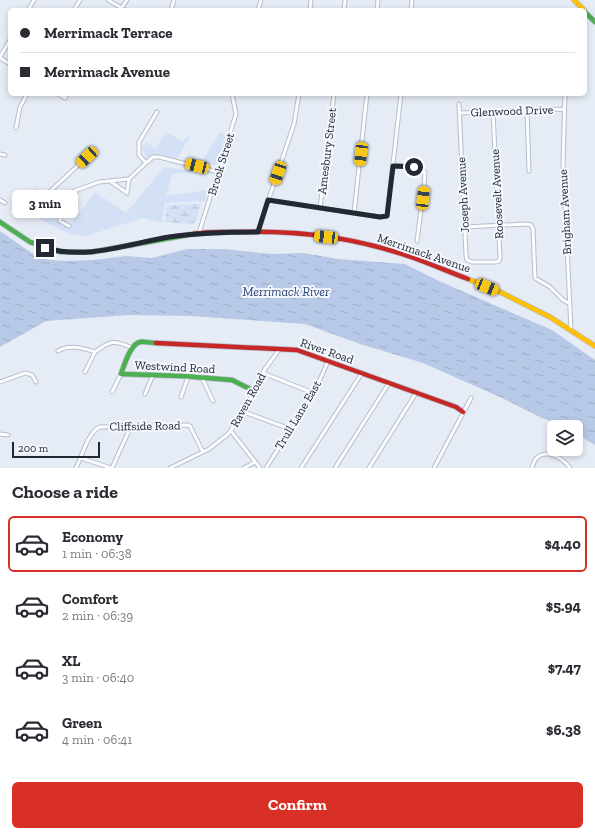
<!DOCTYPE html>
<html lang="en">
<head>
<meta charset="utf-8">
<style>
	:root { --surface:#fff; --page:#f2f2f3; --text:#2b2b33; --muted:#7c7c81; --line:#e1e1e2; --accent:#d93025 }
	body { margin:0; font-family:"Zilla Slab",serif; background:var(--page); color:var(--text); height:100vh; display:flex; flex-direction:column; font-size:15px; white-space:nowrap }
	* { box-sizing:border-box; margin:0 }
	p { font-size:13px; color:var(--muted) }
	.icon { flex:none; width:22px; height:22px; fill:none; stroke:currentColor; stroke-width:2; stroke-linecap:round; stroke-linejoin:round }
	.map { position:relative; height:468px; overflow:hidden }
	.sheet { display:flex; flex-direction:column; background:var(--surface); flex:1 }
	.sheet>* { flex:none }
	.banner { position:absolute; left:8px; top:8px; width:579px; height:88px; border-radius:6px; box-shadow:0 2px 6px #0003; display:grid; align-content:center; height:88px; padding:0 12px; background:var(--surface) }
	.fabs { position:absolute; left:547px; top:420px; display:grid; gap:8px }
	.fabs a { display:grid; place-items:center; width:36px; height:36px; border-radius:6px; background:var(--surface); box-shadow:0 2px 6px #0003; font-size:20px }
	.scale { position:absolute; left:12px; bottom:10px; width:88px; box-sizing:border-box; padding-left:4px; border:2px solid #222933; border-top:0; font-size:11px; line-height:14px; white-space:nowrap; color:#222933; -webkit-text-stroke:3px #f4f7fd; paint-order:stroke }
	.end { position:absolute; width:18px; height:18px; margin:-9px; border:5px solid #222933; background:#fff; box-shadow:0 0 0 2px #fff }
	.from { border-radius:50% }
	.bubble { position:absolute; height:28px; border-radius:6px; background:var(--surface); box-shadow:0 2px 6px #0003; font-size:13px; font-weight:800; line-height:28px; text-align:center }
	.car { position:absolute; width:12px; height:24px; margin:-12px -6px; border-radius:5px; box-shadow:0 0 3px 1px #0007; background:linear-gradient(#f5c518 24%,#345 0 40%,#f5c518 0 76%,#345 0 86%,#f5c518 0) }
	.banner b { display:flex; align-items:center; gap:14px; height:38px; font-size:15px }
	.banner b+b { border-top:1px solid var(--line) }
	.banner i { width:10px; height:10px; background:var(--text) }
	ul { padding:0; list-style:none }
	li { display:flex; align-items:center; gap:12px; height:56px; margin:0 8px 6px; padding:0 4px; border:2px solid transparent; border-radius:6px }
	li div { flex:1 }
	li b { display:block; font-size:15px }
	li em { font-style:normal; font-weight:800 }
	li.current { border-color:var(--accent) }
	li>.icon { width:36px; height:36px; stroke-width:1.5 }
	h2 { padding:0 12px; font-size:18px; line-height:48px }
	.button { display:flex; gap:8px; margin-top:auto; padding:8px 12px }
	.button a { flex:1; height:46px; border-radius:6px; background:var(--accent); color:#fff; font-size:16px; font-weight:800; line-height:46px; text-align:center }
	.map>svg:first-child { display:block }
	.green { fill:#d3e0f6 }
	.wetland { fill:url(#wetland-marsh) }
	.water { fill:url(#water-ripples) }
	.lines { fill:none; stroke-linecap:round; stroke-linejoin:round }
	.street-casing { stroke:#b8bec8; stroke-width:5 }
	.fast-casing { stroke:#b8bec8; stroke-width:6 }
	.slow-casing { stroke:#b8bec8; stroke-width:6 }
	.jam-casing { stroke:#b8bec8; stroke-width:6 }
	.street { stroke:#fbfcfe; stroke-width:3 }
	.fast { stroke:#4caf50; stroke-width:4.5 }
	.slow { stroke:#ffc107; stroke-width:4.5 }
	.jam { stroke:#c62828; stroke-width:4.5 }
	.route { stroke:#222933; stroke-width:5 }
	.labels { text-anchor:middle; stroke-width:4; stroke-linejoin:round; paint-order:stroke }
	.street-label { font-size:12px; fill:#222933; stroke:#f4f7fd }
	.water-label { font-size:13px; font-style:italic; fill:#284474; stroke:#f4f7fd }
</style>
</head>
<body>
<div class="map">
<svg width="595" height="468" viewBox="0 0 595 468">
	<defs>
		<pattern id="wetland-marsh" width="20" height="14" patternUnits="userSpaceOnUse"><rect width="20" height="14" fill="#d3e0f6"/><path d="M1 5h8M5 5V1M11 12h8M15 12V8" fill="none" stroke="#b5c0d3"/></pattern>
		<pattern id="water-ripples" width="26" height="14" patternUnits="userSpaceOnUse"><rect width="26" height="14" fill="#b7c9e6"/><path d="M2 4q2-2 4 0t4 0M15 11q2-2 4 0t4 0" fill="none" stroke="#9dadc6"/></pattern>
	</defs>
	<rect width="100%" height="100%" fill="#e6ecf6"/>
	<path class="green" d="M 166,132 L 182,141 L 192,134 L 177,158 L 151,155 L 146,159 L 142,147 L 147,142 L 155,149 Z
		M 220,132 L 226,135 L 217,165 L 201,163 Z
		M 164,167 L 198,171 L 172,174 L 166,196 L 207,190 L 205,201 L 165,203 L 162,223 L 143,218 L 86,236 L 69,234 L 18,208 L 22,200 L 69,226 L 95,192 L 126,213 Z"/>
	<path class="wetland" d="M 201,204 L 194,224 L 165,222 L 167,205 Z"/>
	<path class="water" d="M 0,231 L 36,256 L 49,260 L 66,261 L 93,260 L 126,256 L 152,258 L 187,249 L 223,249 L 272,254 L 303,253 L 338,259 L 405,264 L 441,282 L 552,330 L 595,360 L 595,445 L 576,434 L 576,427 L 563,427 L 538,416 L 502,398 L 423,363 L 360,344 L 305,324 L 191,316 L 129,315 L 46,321 L 0,347 Z"/>
	<g class="lines">
		<g class="street-casing">
			<path id="street" d="M 108,0 L 125,10
				M 28,10 L 34,0
				M 74,10 L 80,0
				M 120,10 L 127,0
				M 171,10 L 174,0
				M 258,10 L 261,0
				M 310,10 L 311,0
				M 344,10 L 345,0
				M 377,10 L 378,0
				M 411,10 L 412,0
				M 0,57 L 10,40
				M 0,58 L 10,64
				M 58,94 L 65,98 L 67,94
				M 565,94 L 563,163 L 571,330
				M 459,104 L 466,255 L 467,260 L 472,262 L 496,262 L 499,261 L 500,258 L 493,112
				M 527,110 L 529,171
				M 460,113 L 564,109
				M 16,128 L 20,107 L 27,94
				M 0,154 L 5,155
				M 146,163 L 139,155 L 139,142 L 157,112
				M 393,165 L 418,167 L 425,172 L 424,186 L 417,241
				M 110,181 L 127,193
				M 36,192 L 52,199 L 99,182 L 129,179 L 146,163 L 153,157 L 159,157 L 218,172
				M 127,193 L 129,179
				M 45,196 L 87,157
				M 0,200 L 5,203
				M 268,200 L 380,217 L 387,216 L 401,94
				M 320,208 L 334,94
				M 354,213 L 367,94
				M 69,226 L 60,221 L 60,219 L 77,190
				M 465,227 L 526,224 L 531,225 L 533,229 L 535,278 L 550,287 L 563,300 L 570,304
				M 258,231 L 294,124 L 299,94
				M 199,233 L 236,114 L 232,94
				M 58,351 C 69,344 83,348 95,352 C 111,340 114,340 133,348
				M 85,372 L 95,352
				M 263,373 L 313,393
				M 202,378 L 213,401
				M 0,382 L 25,373 L 32,375 L 36,382
				M 112,392 L 121,374
				M 145,394 L 153,375
				M 181,397 L 188,377
				M 244,412 L 290,429
				M 231,431 L 260,468
				M 0,434 L 8,435
				M 81,458 L 111,468
				M 76,468 C 82,456 88,432 100,427 L 188,425 L 190,426 L 203,452
				M 112,468 L 131,426
				M 170,468 L 209,449 L 228,434 L 242,415 L 265,369 L 279,350
				M 244,468 L 255,462
				M 266,468 L 316,389 L 328,361
				M 301,468 L 362,373
				M 335,468 L 389,383
				M 369,468 L 416,393
				M 434,468 L 471,398
				M 532,468 C 537,445 560,454 570,468"/>
		</g>
		<g class="fast-casing">
			<path id="fast" d="M 585,12 L 595,22
				M 0,222 L 30,242 L 61,252 L 92,252 L 193,234
				M 156,343 C 151,343 144,341 140,342 C 130,344 124,366 121,374 L 182,376 L 232,380 L 254,391"/>
		</g>
		<g class="slow-casing">
			<path id="slow" d="M 574,0 L 584,10
				M 468,279 L 500,292 L 550,317 L 595,346"/>
		</g>
		<g class="jam-casing">
			<path id="jam" d="M 193,234 C 208,231 223,232 238,232 C 296,230 357,238 411,257 C 431,264 449,272 468,279
				M 156,343 L 297,350 L 456,407 L 463,412"/>
		</g>
		<use href="#street" class="street"/>
		<use href="#fast" class="fast"/>
		<use href="#slow" class="slow"/>
		<use href="#jam" class="jam"/>
	</g>
	<g class="lines">
		<path class="route" d="M 45,248 C 88,260 127,244 169,237 C 199,233 228,232 258,232 L 268,200 L 380,217 L 387,216 L 393,166 L 414,167"/>
	</g>
	<g class="labels">
		<g class="street-label">
			<text transform="translate(512 111) rotate(-2)" y="4">Glenwood Drive</text>
			<text transform="translate(327 151) rotate(-83)" y="4">Amesbury Street</text>
			<text transform="translate(221 164) rotate(-73)" y="4">Brook Street</text>
			<text transform="translate(497 194) rotate(-93)" y="4">Roosevelt Avenue</text>
			<text transform="translate(463 195) rotate(-93)" y="4">Joseph Avenue</text>
			<text transform="translate(565 212) rotate(-93)" y="4">Brigham Avenue</text>
			<text transform="translate(424 253) rotate(19)" y="4">Merrimack Avenue</text>
			<text transform="translate(327 351) rotate(19)" y="4">River Road</text>
			<text transform="translate(175 367) rotate(3)" y="4">Westwind Road</text>
			<text transform="translate(248 400) rotate(-61)" y="4">Raven Road</text>
			<text transform="translate(298 415) rotate(-59)" y="4">Trull Lane East</text>
			<text transform="translate(145 426) rotate(-1)" y="4">Cliffside Road</text>
		</g>
		<g class="water-label">
			<text x="286" y="296">Merrimack River</text>
		</g>
	</g>
</svg>
<div class="fabs">
<a><svg class="icon" aria-label="layers" viewBox="0 0 24 24"><path d="M12 4l9 5-9 5-9-5zM3 14l9 5 9-5"/></svg></a>
</div>
<div class="scale">200 m</div>
<i class="end from" style="left:414px;top:167px"></i>
<i class="end" style="left:45px;top:248px"></i>
<div class="bubble" style="left:12px;top:190px;width:66px">3 min</div>
<i class="car" style="left:361px;top:154px;rotate:187deg"></i>
<i class="car" style="left:87px;top:157px;rotate:227deg"></i>
<i class="car" style="left:197px;top:166px;rotate:284deg"></i>
<i class="car" style="left:278px;top:173px;rotate:199deg"></i>
<i class="car" style="left:423px;top:198px;rotate:7deg"></i>
<i class="car" style="left:326px;top:237px;rotate:276deg"></i>
<i class="car" style="left:487px;top:287px;rotate:112deg"></i>
<div class="banner">
<b><i class="from"></i>Merrimack Terrace</b>
<b><i></i>Merrimack Avenue</b>
</div>
</div>
<section class="sheet">
<h2>Choose a ride</h2>
<ul>
<li class="current"><svg class="icon" aria-label="car" viewBox="0 0 24 24"><path d="M5 17H2v-5l4-1 3-4h7l3 4 3 1v5h-3M9 17h6M6 11h13"/><circle cx="7" cy="17" r="2"/><circle cx="17" cy="17" r="2"/></svg><div><b>Economy</b><p>1 min · 06:38</p></div><em>$4.40</em></li>
<li><svg class="icon" aria-label="car" viewBox="0 0 24 24"><path d="M5 17H2v-5l4-1 3-4h7l3 4 3 1v5h-3M9 17h6M6 11h13"/><circle cx="7" cy="17" r="2"/><circle cx="17" cy="17" r="2"/></svg><div><b>Comfort</b><p>2 min · 06:39</p></div><em>$5.94</em></li>
<li><svg class="icon" aria-label="car" viewBox="0 0 24 24"><path d="M5 17H2v-5l4-1 3-4h7l3 4 3 1v5h-3M9 17h6M6 11h13"/><circle cx="7" cy="17" r="2"/><circle cx="17" cy="17" r="2"/></svg><div><b>XL</b><p>3 min · 06:40</p></div><em>$7.47</em></li>
<li><svg class="icon" aria-label="car" viewBox="0 0 24 24"><path d="M5 17H2v-5l4-1 3-4h7l3 4 3 1v5h-3M9 17h6M6 11h13"/><circle cx="7" cy="17" r="2"/><circle cx="17" cy="17" r="2"/></svg><div><b>Green</b><p>4 min · 06:41</p></div><em>$6.38</em></li>
</ul>
<div class="button"><a>Confirm</a></div>
</section>
</body>
</html>
